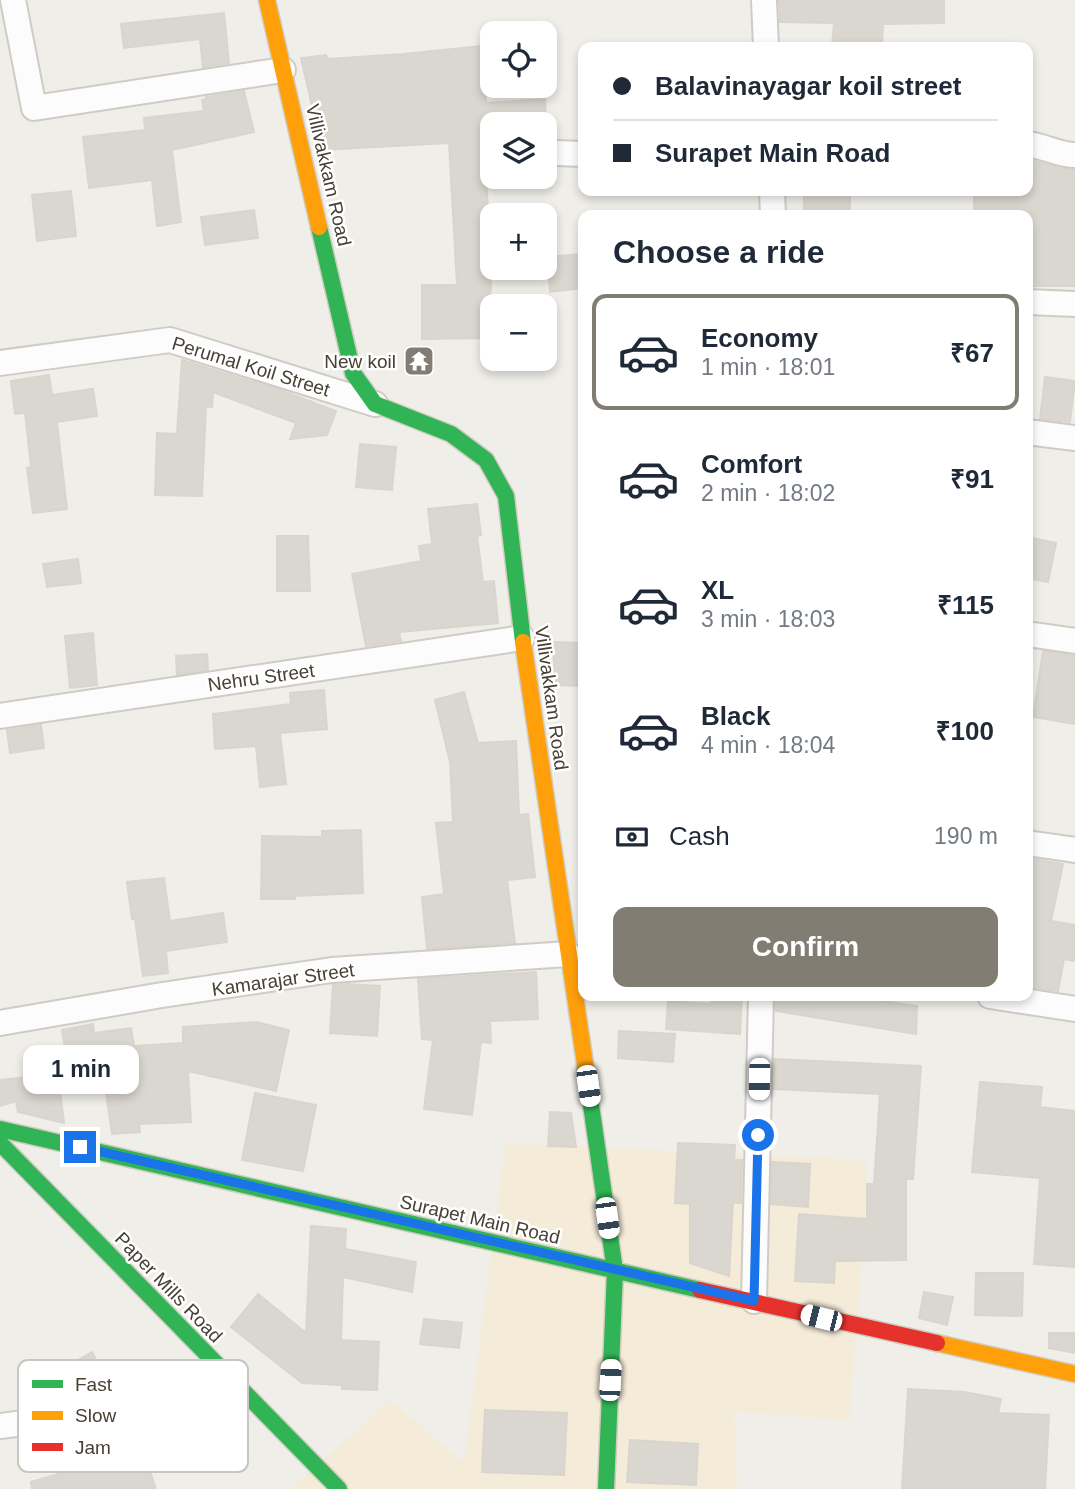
<!DOCTYPE html>
<html lang="en">
<head>
<meta charset="utf-8">
<style>
	:root { --surface:#fff; --page:#f6f6f7; --text:#1f2937; --muted:#747a83; --line:#e0e1e3; --accent:#827d73 }
	body { margin:0; font-family:Helvetica,sans-serif; background:var(--page); color:var(--text); height:100vh; display:flex; flex-direction:column; font-size:26px; white-space:nowrap }
	* { box-sizing:border-box; margin:0 }
	p { font-size:23px; color:var(--muted) }
	.icon { flex:none; width:38px; height:38px; fill:none; stroke:currentColor; stroke-width:2; stroke-linecap:round; stroke-linejoin:round }
	.map { position:relative; flex:1; overflow:hidden }
	.details { position:absolute; left:578px; top:210px; width:455px; height:791px; display:flex; flex-direction:column; background:var(--surface); border-radius:14px; box-shadow:0 4px 10px #0003 }
	.details>* { flex:none }
	.banner { position:absolute; left:578px; top:42px; width:455px; height:154px; border-radius:14px; box-shadow:0 4px 10px #0003; display:grid; align-content:center; height:154px; padding:0 35px; background:var(--surface) }
	.fabs { position:absolute; left:480px; top:21px; display:grid; gap:14px }
	.fabs a { display:grid; place-items:center; width:77px; height:77px; border-radius:14px; background:var(--surface); box-shadow:0 4px 10px #0003; font-size:35px }
	.end { position:absolute; width:32px; height:32px; margin:-16px; border:9px solid #1a73e8; background:#fff; box-shadow:0 0 0 4px #fff }
	.from { border-radius:50% }
	.bubble { position:absolute; height:49px; border-radius:14px; background:var(--surface); box-shadow:0 4px 10px #0003; font-size:23px; font-weight:600; line-height:49px; text-align:center }
	.car { position:absolute; width:21px; height:42px; margin:-21px -10px; border-radius:9px; box-shadow:0 0 5px 2px #0007; background:linear-gradient(#fff 24%,#345 0 40%,#fff 0 76%,#345 0 86%,#fff 0) }
	.banner b { display:flex; align-items:center; gap:24px; height:66px; font-size:26px }
	.banner b+b { border-top:2px solid var(--line) }
	.banner i { width:18px; height:18px; background:var(--text) }
	ul { padding:0; list-style:none }
	li { display:flex; align-items:center; gap:21px; height:116px; margin:0 14px 10px; padding:0 21px; border:4px solid transparent; border-radius:14px }
	li div { flex:1 }
	li b { display:block; font-size:26px }
	li em { font-style:normal; font-weight:600 }
	li.current { border-color:var(--accent) }
	li>.icon { width:63px; height:63px; stroke-width:1.5 }
	h2 { padding:0 35px; font-size:32px; line-height:84px }
	.pay { display:flex; align-items:center; gap:18px; height:77px; padding:0 35px; font-size:26px }
	.pay p { margin-inline-start:auto }
	.button { display:flex; gap:14px; margin-top:auto; padding:14px 35px }
	.button a { flex:1; height:80px; border-radius:14px; background:var(--accent); color:#fff; font-size:28px; font-weight:600; line-height:80px; text-align:center }
	.map>svg:first-child { display:block }
	.commercial { fill:#f4ebd9 }
	.building { fill:#dad7d0; stroke:#d9d5ce; stroke-width:2 }
	.lines { fill:none; stroke-linecap:round; stroke-linejoin:round }
	.street-casing { stroke:#ceccc5; stroke-width:28 }
	.fast-casing { stroke:#d0ccbe; stroke-width:19 }
	.slow-casing { stroke:#d0ccbe; stroke-width:19 }
	.jam-casing { stroke:#d0ccbe; stroke-width:19 }
	.street { stroke:#fdfcfc; stroke-width:24 }
	.fast { stroke:#30b455; stroke-width:16 }
	.slow { stroke:#ff9f0a; stroke-width:16 }
	.jam { stroke:#e5322d; stroke-width:16 }
	.route { stroke:#1a73e8; stroke-width:9 }
	.labels { text-anchor:middle; stroke-width:5; stroke-linejoin:round; paint-order:stroke }
	.street-label { font-size:19px; fill:#474034; stroke:#fff }
	.poi-label { font-size:19px; fill:#474034; stroke:#fff; text-anchor:end }
	.key { fill:#fff; stroke:#c8c6c2; stroke-width:2 }
	.key-label { font-size:19px; fill:#474034 }
</style>
</head>
<body>
<div class="map">
<svg width="1075" height="1489" viewBox="0 0 1075 1489">
	<rect width="100%" height="100%" fill="#f0eee8"/>
	<path class="commercial" d="M 506,1143 L 866,1160 L 865,1219 L 849,1420 L 734,1412 L 737,1489 L 291,1489 L 390,1400 L 464,1462 Z"/>
	<path class="building" d="M 779,0 L 944,0 L 944,23 L 883,24 L 882,47 L 832,47 L 834,23 L 780,22 Z
		M 224,13 L 229,63 L 203,67 L 200,39 L 124,48 L 121,24 Z
		M 481,46 L 486,103 L 545,99 L 546,124 L 483,124 L 491,262 L 490,338 L 422,339 L 422,285 L 457,285 L 449,143 L 322,150 L 301,58 L 326,55 L 327,59 L 404,54 Z
		M 244,91 L 254,132 L 172,150 L 181,222 L 157,226 L 152,180 L 89,188 L 83,137 L 145,130 L 144,118 L 204,111 L 202,100 L 206,99 L 206,97 Z
		M 1031,160 L 1059,168 L 1075,170 L 1075,286 L 1027,286 L 1027,215 L 974,215 L 974,191 L 1029,191 Z
		M 71,191 L 76,236 L 37,241 L 32,195 Z
		M 804,191 L 850,191 L 850,215 L 804,215 Z
		M 254,210 L 258,238 L 205,245 L 201,217 Z
		M 581,254 L 583,288 L 550,292 L 547,257 Z
		M 182,360 L 283,391 L 336,411 L 327,435 L 290,439 L 296,423 L 213,392 L 212,407 L 206,406 L 202,496 L 155,495 L 157,433 L 177,434 Z
		M 49,375 L 52,395 L 93,389 L 97,416 L 57,422 L 67,509 L 33,513 L 27,468 L 31,467 L 25,413 L 15,414 L 11,381 Z
		M 1045,377 L 1075,381 L 1070,422 L 1040,419 Z
		M 360,444 L 396,447 L 392,490 L 356,487 Z
		M 477,504 L 481,535 L 477,536 L 483,582 L 494,581 L 498,623 L 399,632 L 401,641 L 366,646 L 352,574 L 421,561 L 419,546 L 432,544 L 428,509 Z
		M 277,536 L 308,536 L 310,591 L 277,591 Z
		M 1027,537 L 1056,543 L 1048,582 L 1027,578 Z
		M 78,559 L 81,583 L 47,587 L 43,564 Z
		M 93,633 L 97,685 L 70,688 L 65,636 Z
		M 554,642 L 583,643 L 583,686 L 553,685 Z
		M 1043,651 L 1075,656 L 1075,724 L 1033,717 Z
		M 207,654 L 208,670 L 177,675 L 176,656 Z
		M 324,690 L 327,729 L 280,733 L 286,784 L 260,787 L 256,746 L 215,749 L 213,714 L 291,704 L 290,693 Z
		M 464,692 L 478,743 L 516,741 L 519,815 L 528,814 L 535,877 L 507,880 L 515,943 L 427,949 L 422,897 L 444,894 L 436,823 L 453,822 L 450,762 L 435,700 Z
		M 41,725 L 44,748 L 10,753 L 7,730 Z
		M 361,830 L 363,893 L 295,896 L 295,899 L 261,899 L 262,836 L 322,837 L 322,831 Z
		M 1027,858 L 1063,864 L 1051,921 L 1075,925 L 1075,961 L 1064,959 L 1058,991 L 1027,987 Z
		M 164,878 L 170,921 L 223,913 L 227,942 L 166,951 L 168,973 L 143,976 L 135,919 L 132,919 L 127,882 Z
		M 536,972 L 538,1019 L 490,1021 L 491,1043 L 481,1042 L 472,1115 L 424,1109 L 433,1040 L 422,1039 L 418,979 Z
		M 346,984 L 380,986 L 377,1036 L 330,1033 L 333,985 Z
		M 712,996 L 742,996 L 740,1034 L 666,1029 L 668,1001 L 711,1004 Z
		M 776,996 L 849,996 L 917,1006 L 916,1034 L 776,1011 Z
		M 256,1022 L 289,1030 L 276,1091 L 188,1071 L 191,1122 L 139,1124 L 140,1132 L 112,1134 L 104,1078 L 73,1083 L 74,1086 L 60,1090 L 64,1123 L 18,1112 L 16,1101 L 0,1106 L 0,1080 L 69,1073 L 62,1030 L 93,1024 L 94,1033 L 131,1028 L 134,1046 L 183,1043 L 183,1027 Z
		M 619,1031 L 675,1034 L 673,1062 L 618,1058 Z
		M 774,1059 L 921,1066 L 913,1179 L 906,1179 L 906,1260 L 835,1261 L 834,1283 L 795,1281 L 799,1214 L 867,1219 L 867,1184 L 874,1184 L 880,1094 L 774,1089 Z
		M 980,1082 L 1042,1087 L 1040,1107 L 1075,1111 L 1075,1267 L 1034,1264 L 1040,1178 L 972,1172 Z
		M 255,1093 L 316,1105 L 303,1171 L 242,1160 Z
		M 550,1112 L 571,1113 L 576,1147 L 548,1146 Z
		M 678,1143 L 735,1145 L 734,1160 L 742,1160 L 741,1203 L 733,1202 L 729,1276 L 690,1263 L 690,1204 L 675,1203 Z
		M 772,1162 L 810,1164 L 808,1207 L 771,1204 Z
		M 311,1226 L 346,1229 L 345,1249 L 416,1262 L 412,1292 L 343,1277 L 341,1340 L 379,1342 L 377,1390 L 342,1389 L 342,1385 L 302,1383 L 231,1327 L 258,1294 L 306,1333 Z
		M 976,1273 L 1023,1273 L 1022,1316 L 975,1315 Z
		M 924,1292 L 953,1297 L 947,1325 L 919,1318 Z
		M 424,1319 L 462,1323 L 459,1348 L 420,1344 Z
		M 1049,1333 L 1075,1333 L 1075,1353 L 1049,1348 Z
		M 92,1352 L 110,1385 L 83,1400 L 74,1401 L 57,1372 Z
		M 908,1389 L 964,1392 L 1001,1399 L 998,1413 L 1049,1415 L 1045,1489 L 902,1489 Z
		M 191,1409 L 198,1443 L 144,1454 L 156,1489 L 32,1489 L 31,1482 L 137,1451 L 131,1421 Z
		M 485,1410 L 567,1413 L 564,1475 L 482,1472 Z
		M 630,1440 L 698,1444 L 696,1485 L 627,1482 Z"/>
	<g class="lines">
		<g class="street-casing">
			<path id="street" d="M 13,0 L 34,108 L 283,70
				M 764,0 L 766,47
				M 1027,144 C 1045,146 1058,155 1075,155
				M 556,153 L 583,154
				M 772,191 L 773,215
				M 1027,302 L 1075,304
				M 0,363 L 170,340 L 375,404
				M 1027,432 L 1075,438
				M 1027,634 L 1075,641
				M 0,716 L 522,638
				M 1027,843 L 1075,850
				M 990,996 L 1075,1009
				M 0,1023 L 162,995 L 332,970 L 568,954
				M 754,1301 L 761,996
				M 0,1426 L 105,1412 L 233,1383"/>
		</g>
		<g class="fast-casing">
			<path id="fast" d="M 319,227 L 353,373 L 375,404 L 451,434 L 486,460 L 506,496 L 523,642
				M 589,1091 L 615,1271 L 606,1489
				M 0,1129 L 700,1290
				M 0,1143 L 339,1489"/>
		</g>
		<g class="slow-casing">
			<path id="slow" d="M 267,0 L 319,227
				M 523,642 L 589,1091
				M 937,1343 L 1075,1374"/>
		</g>
		<g class="jam-casing">
			<path id="jam" d="M 700,1290 L 937,1343"/>
		</g>
		<use href="#street" class="street"/>
		<use href="#fast" class="fast"/>
		<use href="#slow" class="slow"/>
		<use href="#jam" class="jam"/>
	</g>
	<g class="lines">
		<path class="route" d="M 80,1147 L 754,1301 L 758,1135"/>
	</g>
	<defs>
		<g id="temple-square" transform="scale(1.575)"><rect x="-9" y="-9" width="18" height="18" rx="4" fill="#827d73" stroke="#fff"/><path d="M0-6L5-2H3V0L6.5 2.5H4V6H1.5V3h-3V6H-4V2.5H-6.5L-3 0V-2H-5Z" fill="#fff"/></g>
	</defs>
	<g fill-rule="evenodd">
		<use href="#temple-square" x="419" y="361"/>
	</g>
	<g class="labels">
		<g class="street-label">
			<text transform="translate(329 175) rotate(77)" y="7">Villivakkam Road</text>
			<text transform="translate(251 366) rotate(17)" y="7">Perumal Koil Street</text>
			<text transform="translate(261 677) rotate(-8)" y="7">Nehru Street</text>
			<text transform="translate(552 698) rotate(82)" y="7">Villivakkam Road</text>
			<text transform="translate(283 979) rotate(-8)" y="7">Kamarajar Street</text>
			<text transform="translate(480 1219) rotate(13)" y="7">Surapet Main Road</text>
			<text transform="translate(169 1287) rotate(46)" y="7">Paper Mills Road</text>
		</g>
		<g class="poi-label">
			<text x="396" y="368">New koil</text>
		</g>
	</g>
	<rect x="18" y="1360" width="230" height="112" rx="10" class="key"/>
	<rect x="32" y="1380" width="31" height="8" fill="#30b455"/>
	<rect x="32" y="1411" width="31" height="9" fill="#ff9f0a"/>
	<rect x="32" y="1443" width="31" height="8" fill="#e5322d"/>
	<g class="key-label">
		<text x="75" y="1391">Fast</text>
		<text x="75" y="1422">Slow</text>
		<text x="75" y="1454">Jam</text>
	</g>
</svg>
<div class="fabs">
<a><svg class="icon" aria-label="locate" viewBox="0 0 24 24"><circle cx="12" cy="12" r="6"/><path d="M12 2v4M12 18v4M2 12h4M18 12h4"/></svg></a>
<a><svg class="icon" aria-label="layers" viewBox="0 0 24 24"><path d="M12 4l9 5-9 5-9-5zM3 14l9 5 9-5"/></svg></a>
<a>+</a>
<a>−</a>
</div>
<i class="end from" style="left:758px;top:1135px"></i>
<i class="end" style="left:80px;top:1147px"></i>
<div class="bubble" style="left:23px;top:1045px;width:116px">1 min</div>
<i class="car" style="left:759px;top:1079px;rotate:181deg"></i>
<i class="car" style="left:588px;top:1086px;rotate:172deg"></i>
<i class="car" style="left:607px;top:1218px;rotate:172deg"></i>
<i class="car" style="left:821px;top:1318px;rotate:284deg"></i>
<i class="car" style="left:610px;top:1380px;rotate:3deg"></i>
<div class="banner">
<b><i class="from"></i>Balavinayagar koil street</b>
<b><i></i>Surapet Main Road</b>
</div>
<section class="details">
<h2>Choose a ride</h2>
<ul>
<li class="current"><svg class="icon" aria-label="car" viewBox="0 0 24 24"><path d="M5 17H2v-5l4-1 3-4h7l3 4 3 1v5h-3M9 17h6M6 11h13"/><circle cx="7" cy="17" r="2"/><circle cx="17" cy="17" r="2"/></svg><div><b>Economy</b><p>1 min · 18:01</p></div><em>₹67</em></li>
<li><svg class="icon" aria-label="car" viewBox="0 0 24 24"><path d="M5 17H2v-5l4-1 3-4h7l3 4 3 1v5h-3M9 17h6M6 11h13"/><circle cx="7" cy="17" r="2"/><circle cx="17" cy="17" r="2"/></svg><div><b>Comfort</b><p>2 min · 18:02</p></div><em>₹91</em></li>
<li><svg class="icon" aria-label="car" viewBox="0 0 24 24"><path d="M5 17H2v-5l4-1 3-4h7l3 4 3 1v5h-3M9 17h6M6 11h13"/><circle cx="7" cy="17" r="2"/><circle cx="17" cy="17" r="2"/></svg><div><b>XL</b><p>3 min · 18:03</p></div><em>₹115</em></li>
<li><svg class="icon" aria-label="car" viewBox="0 0 24 24"><path d="M5 17H2v-5l4-1 3-4h7l3 4 3 1v5h-3M9 17h6M6 11h13"/><circle cx="7" cy="17" r="2"/><circle cx="17" cy="17" r="2"/></svg><div><b>Black</b><p>4 min · 18:04</p></div><em>₹100</em></li>
</ul>
<div class="pay"><svg class="icon" aria-label="cash" viewBox="0 0 24 24"><path d="M3 7h18v10H3z"/><circle cx="12" cy="12" r="2"/></svg>Cash<p>190 m</p></div>
<div class="button"><a>Confirm</a></div>
</section>
</div>
</body>
</html>
